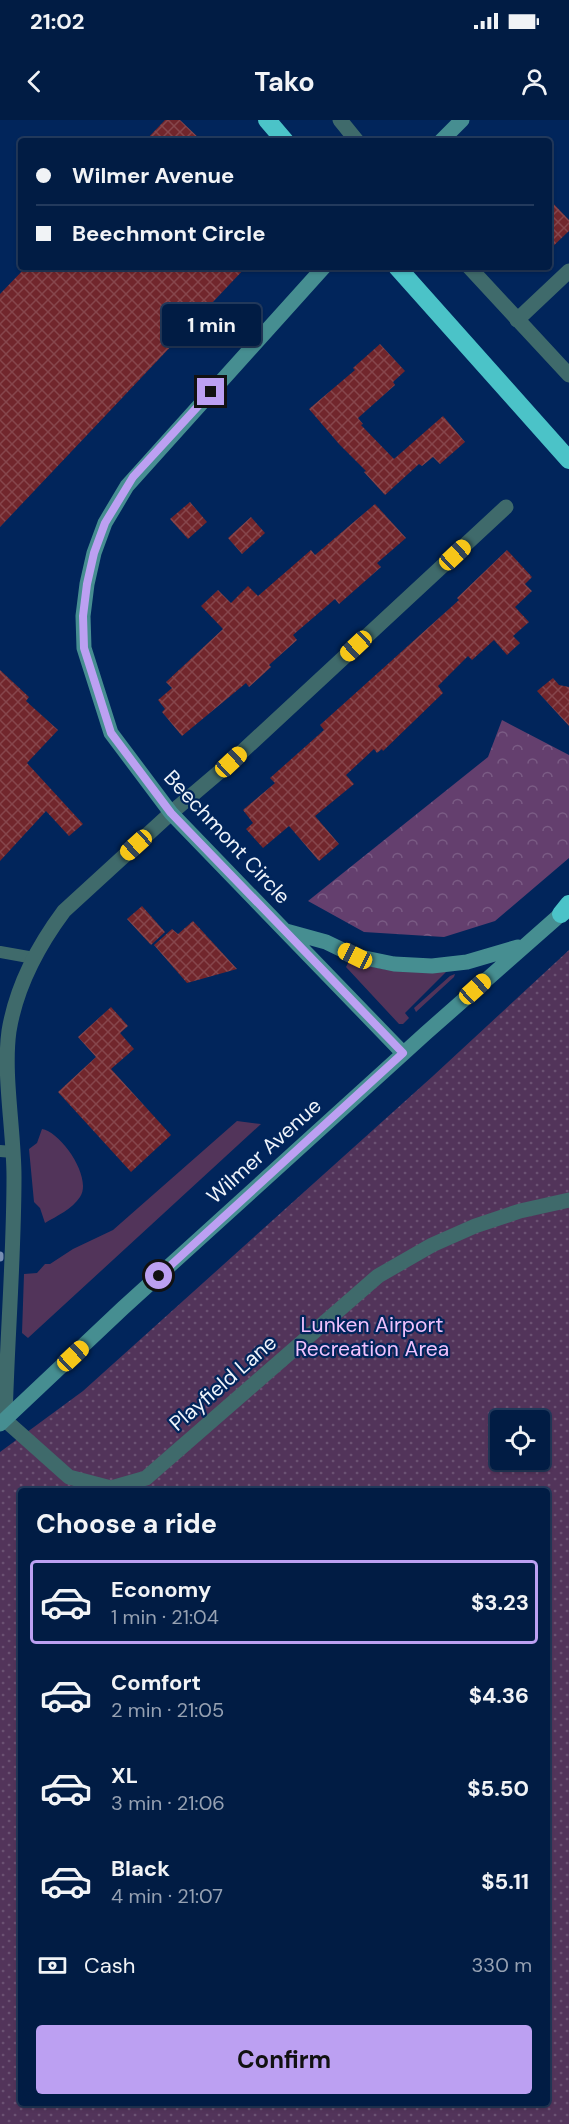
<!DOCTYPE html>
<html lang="en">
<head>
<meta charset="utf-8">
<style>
	:root { --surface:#011c44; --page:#0b254b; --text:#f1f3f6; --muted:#96a1b2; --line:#233a5d; --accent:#bca0f2 }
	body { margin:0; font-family:"DM Sans",sans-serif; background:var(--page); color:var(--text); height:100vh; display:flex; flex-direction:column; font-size:22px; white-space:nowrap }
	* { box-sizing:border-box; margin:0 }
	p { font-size:20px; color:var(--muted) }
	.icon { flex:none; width:33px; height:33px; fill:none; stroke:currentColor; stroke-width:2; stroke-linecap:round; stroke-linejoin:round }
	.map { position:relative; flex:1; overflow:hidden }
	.sheet { position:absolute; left:18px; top:1368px; width:532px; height:618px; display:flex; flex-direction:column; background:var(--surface); border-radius:6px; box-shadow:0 2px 4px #0004,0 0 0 2px var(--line) }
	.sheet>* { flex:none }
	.guide { position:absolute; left:18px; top:18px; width:534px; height:132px; border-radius:6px; box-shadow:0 2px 4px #0004,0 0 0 2px var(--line); display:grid; align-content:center; height:132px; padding:0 18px; background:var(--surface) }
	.fabs { position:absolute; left:490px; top:1290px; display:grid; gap:12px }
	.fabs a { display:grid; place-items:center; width:60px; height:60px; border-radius:6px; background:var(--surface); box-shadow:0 2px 4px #0004,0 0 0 2px var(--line); font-size:30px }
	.end { position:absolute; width:27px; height:27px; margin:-14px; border:8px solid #bca0f2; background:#111; box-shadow:0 0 0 3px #111 }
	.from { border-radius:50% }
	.bubble { position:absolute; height:42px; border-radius:6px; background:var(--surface); box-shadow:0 2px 4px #0004,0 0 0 2px var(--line); font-size:20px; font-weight:700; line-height:42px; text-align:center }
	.car { position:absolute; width:18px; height:36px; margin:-18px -9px; border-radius:8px; box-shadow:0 0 4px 2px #0007; background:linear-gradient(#f5c518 24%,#345 0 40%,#f5c518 0 76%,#345 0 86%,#f5c518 0) }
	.guide b { display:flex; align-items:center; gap:21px; height:57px; font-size:22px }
	.guide b+b { border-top:2px solid var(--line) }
	.guide i { width:15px; height:15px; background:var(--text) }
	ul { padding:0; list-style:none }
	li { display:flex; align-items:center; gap:18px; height:84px; margin:0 12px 9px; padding:0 6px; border:3px solid transparent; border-radius:6px }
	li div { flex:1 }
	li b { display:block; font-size:22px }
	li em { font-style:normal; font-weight:700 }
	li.on { border-color:var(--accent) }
	li>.icon { width:54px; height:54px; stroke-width:1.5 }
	h2 { padding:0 18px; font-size:27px; line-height:72px }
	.pay { display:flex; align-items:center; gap:15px; height:66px; padding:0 18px; font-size:22px }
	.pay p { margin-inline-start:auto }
	.action { display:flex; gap:12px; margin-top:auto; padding:12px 18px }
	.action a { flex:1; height:69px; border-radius:6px; background:var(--accent); color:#111; font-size:24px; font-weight:700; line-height:69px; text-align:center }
	.status { display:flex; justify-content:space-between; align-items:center; height:42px; padding:0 30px; background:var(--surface); direction:ltr }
	.status svg { height:16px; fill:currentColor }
	header { display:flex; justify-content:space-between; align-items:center; height:78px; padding:0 18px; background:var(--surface); font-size:27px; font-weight:700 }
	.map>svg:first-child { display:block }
	.green { fill:#52345a }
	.forest { fill:url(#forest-crowns) }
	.park { fill:url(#park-dots); fill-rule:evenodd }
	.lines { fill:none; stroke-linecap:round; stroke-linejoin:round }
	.stream { stroke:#778eb3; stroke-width:7 }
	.building { fill:url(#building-cross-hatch) }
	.lane { stroke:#3f6a6b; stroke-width:12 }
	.street { stroke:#3f6a6b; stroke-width:15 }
	.secondary { stroke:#468e91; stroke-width:15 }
	.highway { stroke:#4bc3c8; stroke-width:18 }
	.route { stroke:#bca0f2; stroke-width:8 }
	.labels { text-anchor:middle; stroke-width:4.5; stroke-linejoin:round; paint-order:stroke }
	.street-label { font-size:21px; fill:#eff4fb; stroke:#01255b }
	.park-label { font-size:21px; fill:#f1c2fd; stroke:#01255b }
</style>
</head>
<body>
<div class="status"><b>21:02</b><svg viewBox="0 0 49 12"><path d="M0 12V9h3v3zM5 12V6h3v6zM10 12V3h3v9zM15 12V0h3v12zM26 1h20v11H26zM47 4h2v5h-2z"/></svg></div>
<header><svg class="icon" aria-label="back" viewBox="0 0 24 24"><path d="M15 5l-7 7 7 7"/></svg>Tako<svg class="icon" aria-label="person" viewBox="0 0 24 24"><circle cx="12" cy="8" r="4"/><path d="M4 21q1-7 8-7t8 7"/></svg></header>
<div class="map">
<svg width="569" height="2004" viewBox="0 0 569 2004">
	<defs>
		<pattern id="forest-crowns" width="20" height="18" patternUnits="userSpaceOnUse" patternTransform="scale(1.5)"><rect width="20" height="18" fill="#643f6e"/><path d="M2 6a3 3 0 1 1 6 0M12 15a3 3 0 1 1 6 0" fill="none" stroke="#7a5b84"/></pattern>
		<pattern id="park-dots" width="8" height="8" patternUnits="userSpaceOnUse" patternTransform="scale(1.5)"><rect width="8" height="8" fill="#52345a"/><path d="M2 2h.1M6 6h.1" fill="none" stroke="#6b5273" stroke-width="1.8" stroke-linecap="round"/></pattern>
		<pattern id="building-cross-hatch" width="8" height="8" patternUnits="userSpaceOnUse" patternTransform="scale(1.5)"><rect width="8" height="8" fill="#71262c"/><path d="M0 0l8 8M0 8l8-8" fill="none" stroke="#86464c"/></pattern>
	</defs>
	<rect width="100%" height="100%" fill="#01255b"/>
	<path class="green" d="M 349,841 C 382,851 413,854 447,851 L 405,893 L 409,898 L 403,904 L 399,904 L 346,847 Z
		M 455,854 L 454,857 L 416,892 L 414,888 L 450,856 Z
		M 237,1001 L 261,1004 L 28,1218 L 22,1213 L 24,1154 L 37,1153 L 45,1144 L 50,1144 L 73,1129 L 113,1110 Z
		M 42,1009 C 61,1012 93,1058 80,1077 C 72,1089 57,1096 45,1103 L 40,1088 L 34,1082 L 29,1029 L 37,1023 Z"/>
	<path class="forest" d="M 502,600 L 569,635 L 569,738 L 495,801 L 444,817 L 364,812 L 308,781 L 488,637 Z"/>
	<path class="park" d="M 569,830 L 569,2004 L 0,2004 L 0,1332 L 83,1271 L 433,956 ZM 501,1300 L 540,1300 L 540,1340 L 501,1340 ZM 21,1371 L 548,1371 L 548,1983 L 21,1983 Z"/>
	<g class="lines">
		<path class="stream" d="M 0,1138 L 0,1135"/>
	</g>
	<path class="building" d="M 165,0 L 180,0 L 202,21 L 145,21 Z
		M 549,79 L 569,100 L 569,111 L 549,130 Z
		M 26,147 L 246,147 L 0,407 L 0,174 Z
		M 380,224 L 405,251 L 393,262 L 395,265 L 358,298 L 363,304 L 361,305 L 394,339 L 443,296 L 465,322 L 440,344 L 433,337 L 422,346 L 419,344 L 385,375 L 364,352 L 366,351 L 339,324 L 309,289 L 355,250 L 353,248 Z
		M 190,382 L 207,402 L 188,419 L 170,399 Z
		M 375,384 L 406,418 L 377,443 L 381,447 L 339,484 L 335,479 L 293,515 L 297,520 L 269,545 L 271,547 L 249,567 L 246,563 L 182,616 L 162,592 L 165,589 L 158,580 L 172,568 L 166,562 L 223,509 L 201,486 L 218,470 L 231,483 L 248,466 L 258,476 L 311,430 L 315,435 Z
		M 251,397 L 265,413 L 242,434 L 228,418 Z
		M 507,430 L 532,457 L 525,464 L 532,471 L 515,487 L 529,502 L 513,516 L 520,523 L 507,535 L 494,520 L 472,540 L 468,536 L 438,566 L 443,573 L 383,631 L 382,629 L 377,633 L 374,629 L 346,655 L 354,664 L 315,696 L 339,724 L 319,741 L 289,706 L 263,728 L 246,709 L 253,703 L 243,690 L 275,663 L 270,658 L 324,610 L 320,605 L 459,480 L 457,478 Z
		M 0,550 L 29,577 L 26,581 L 58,610 L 27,643 L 83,704 L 69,716 L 46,691 L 0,741 Z
		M 553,558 L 559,565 L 569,567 L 569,606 L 537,571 Z
		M 142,786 L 165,812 L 151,825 L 127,799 Z
		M 193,801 L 237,849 L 187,863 L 154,825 L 172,809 L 178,814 Z
		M 111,887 L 128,906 L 120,913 L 134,929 L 111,949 L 171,1015 L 131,1052 L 58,972 L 96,937 L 78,917 Z"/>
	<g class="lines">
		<path class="lane" d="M 0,832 L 34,838
			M 0,1031 L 13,1032"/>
		<path class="street" d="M 340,0 L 357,21
			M 469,147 L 569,255
			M 517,200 L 569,151
			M 506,387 L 231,642 L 171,693 L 64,791 C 38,826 16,868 9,911 C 3,955 14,1011 14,1057 C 14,1138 7,1219 5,1300 L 69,1357 L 111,1368 L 146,1358 L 378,1156 L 432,1125 L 475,1106 L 520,1091 L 569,1080"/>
		<path class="secondary" d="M 441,21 L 462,0
			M 324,147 L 127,366 L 105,403 L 94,433 L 87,464 L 83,496 L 84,528 L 111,613 L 171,693 L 403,933
			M 286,811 L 326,822 L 355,836 L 394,844 L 432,846 L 467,842 L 518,827
			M 0,1304 L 123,1188 L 426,913 L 561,794"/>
		<path class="highway" d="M 267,0 L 285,21
			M 397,147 L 569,340
			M 561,794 L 569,784"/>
	</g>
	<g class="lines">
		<path class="route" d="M 159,1156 L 403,933 L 171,693 L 111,613 L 84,528 L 83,496 L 87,464 L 94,433 L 105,403 L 133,357 L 211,272"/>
	</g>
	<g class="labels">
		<g class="street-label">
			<text transform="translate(227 717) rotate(47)" y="7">Beechmont Circle</text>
			<text transform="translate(264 1031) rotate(-42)" y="7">Wilmer Avenue</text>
			<text transform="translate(223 1263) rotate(-41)" y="7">Playfield Lane</text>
		</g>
		<g class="park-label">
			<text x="372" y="1212">Lunken Airport<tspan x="372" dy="24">Recreation Area</tspan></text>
		</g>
	</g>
</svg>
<div class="fabs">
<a><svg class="icon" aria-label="locate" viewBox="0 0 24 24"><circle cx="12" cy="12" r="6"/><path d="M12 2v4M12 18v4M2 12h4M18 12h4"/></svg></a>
</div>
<i class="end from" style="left:159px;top:1156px"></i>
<i class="end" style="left:211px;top:272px"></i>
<div class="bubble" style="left:162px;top:184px;width:99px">1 min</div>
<i class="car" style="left:455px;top:435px;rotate:47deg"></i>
<i class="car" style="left:356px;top:526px;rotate:227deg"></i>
<i class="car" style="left:231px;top:642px;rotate:47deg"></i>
<i class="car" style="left:136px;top:725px;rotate:228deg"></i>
<i class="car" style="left:355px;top:836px;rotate:296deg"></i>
<i class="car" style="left:475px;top:869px;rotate:48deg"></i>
<i class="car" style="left:73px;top:1236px;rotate:47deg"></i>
<div class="guide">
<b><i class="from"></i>Wilmer Avenue</b>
<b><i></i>Beechmont Circle</b>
</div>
<section class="sheet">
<h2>Choose a ride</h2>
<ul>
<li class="on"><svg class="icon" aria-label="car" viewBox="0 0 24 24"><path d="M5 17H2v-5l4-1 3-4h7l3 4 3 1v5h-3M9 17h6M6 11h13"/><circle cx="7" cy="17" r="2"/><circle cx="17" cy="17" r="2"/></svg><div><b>Economy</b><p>1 min · 21:04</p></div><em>$3.23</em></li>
<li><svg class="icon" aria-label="car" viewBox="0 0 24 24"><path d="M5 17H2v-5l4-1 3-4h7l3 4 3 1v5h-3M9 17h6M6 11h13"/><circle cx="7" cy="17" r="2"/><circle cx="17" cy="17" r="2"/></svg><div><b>Comfort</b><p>2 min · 21:05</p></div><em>$4.36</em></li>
<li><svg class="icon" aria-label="car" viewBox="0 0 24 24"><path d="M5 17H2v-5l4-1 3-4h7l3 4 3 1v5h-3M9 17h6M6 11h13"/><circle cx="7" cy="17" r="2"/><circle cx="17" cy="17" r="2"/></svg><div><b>XL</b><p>3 min · 21:06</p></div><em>$5.50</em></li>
<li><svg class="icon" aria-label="car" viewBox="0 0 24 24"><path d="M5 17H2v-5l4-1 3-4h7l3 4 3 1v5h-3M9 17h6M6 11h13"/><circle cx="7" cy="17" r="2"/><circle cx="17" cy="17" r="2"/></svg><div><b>Black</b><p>4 min · 21:07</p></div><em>$5.11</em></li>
</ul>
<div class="pay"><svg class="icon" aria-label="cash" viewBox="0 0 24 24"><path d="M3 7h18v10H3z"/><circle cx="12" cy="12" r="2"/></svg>Cash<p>330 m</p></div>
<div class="action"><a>Confirm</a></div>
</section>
</div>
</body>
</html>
